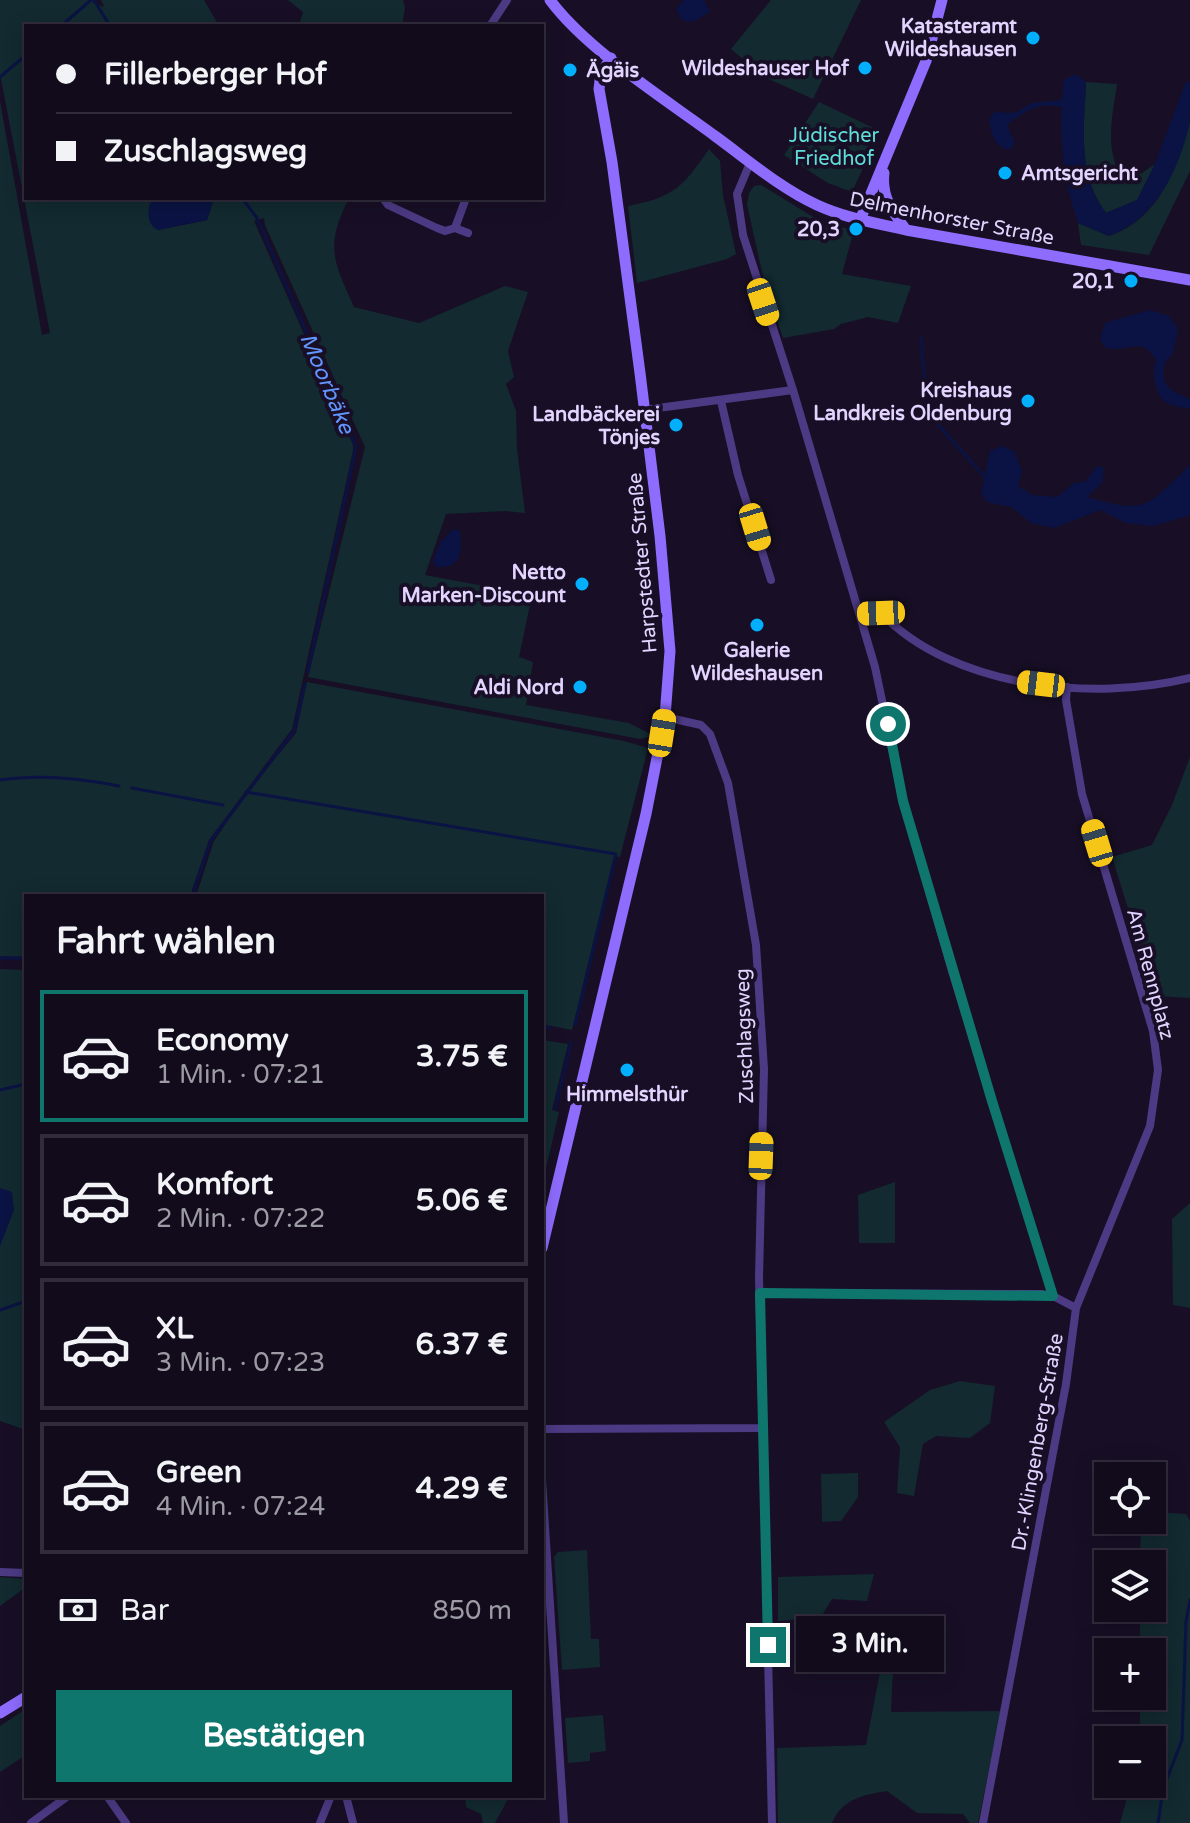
<!DOCTYPE html>
<html lang="de">
<head>
<meta charset="utf-8">
<style>
	:root { --surface:#120b1c; --page:#1b1425; --text:#f1f3f6; --muted:#9c9ba3; --line:#312b3b; --accent:#0f766e }
	body { margin:0; font-family:"Varela Round",sans-serif; background:var(--page); color:var(--text); height:100vh; display:flex; flex-direction:column; font-size:30px; white-space:nowrap }
	* { box-sizing:border-box; margin:0 }
	p { font-size:26px; color:var(--muted) }
	.icon { flex:none; width:44px; height:44px; fill:none; stroke:currentColor; stroke-width:2; stroke-linecap:round; stroke-linejoin:round }
	.map { position:relative; flex:1; overflow:hidden }
	.side { position:absolute; left:24px; top:894px; width:520px; height:904px; display:flex; flex-direction:column; background:var(--surface); border-radius:0px; box-shadow:0 4px 20px #0003,0 0 0 2px var(--line) }
	.side>* { flex:none }
	.top-card { position:absolute; left:24px; top:24px; width:520px; height:176px; border-radius:0px; box-shadow:0 4px 20px #0003,0 0 0 2px var(--line); display:grid; align-content:center; height:176px; padding:0 32px; background:var(--surface) }
	.controls { position:absolute; left:1094px; top:1462px; display:grid; gap:16px }
	.controls a { display:grid; place-items:center; width:72px; height:72px; border-radius:0px; background:var(--surface); box-shadow:0 4px 20px #0003,0 0 0 2px var(--line); font-size:40px }
	.end { position:absolute; width:36px; height:36px; margin:-18px; border:10px solid #0f766e; background:#fff; box-shadow:0 0 0 4px #fff }
	.from { border-radius:50% }
	.bubble { position:absolute; height:56px; border-radius:0px; background:var(--surface); box-shadow:0 4px 20px #0003,0 0 0 2px var(--line); font-size:26px; font-weight:700; line-height:56px; text-align:center }
	.car { position:absolute; width:24px; height:48px; margin:-24px -12px; border-radius:10px; box-shadow:0 0 6px 2px #0007; background:linear-gradient(#f5c518 24%,#345 0 40%,#f5c518 0 76%,#345 0 86%,#f5c518 0) }
	.top-card b { display:flex; align-items:center; gap:28px; height:76px; font-size:30px }
	.top-card b+b { border-top:2px solid var(--line) }
	.top-card i { width:20px; height:20px; background:var(--text) }
	ul { padding:0; list-style:none }
	li { display:flex; align-items:center; gap:24px; height:132px; margin:0 16px 12px; padding:0 16px; border:4px solid var(--line); border-radius:0px }
	li div { flex:1 }
	li b { display:block; font-size:30px }
	li em { font-style:normal; font-weight:700 }
	li.current { border-color:var(--accent) }
	li>.icon { width:72px; height:72px; stroke-width:1.5 }
	h2 { padding:0 32px; font-size:36px; line-height:96px }
	.pay { display:flex; align-items:center; gap:20px; height:88px; padding:0 32px; font-size:30px }
	.pay p { margin-inline-start:auto }
	.cta { display:flex; gap:16px; margin-top:auto; padding:16px 32px }
	.cta a { flex:1; height:92px; border-radius:0px; background:var(--accent); color:#fff; font-size:32px; font-weight:700; line-height:92px; text-align:center }
	.map>svg:first-child { display:block }
	.green { fill:#122a30 }
	.water { fill:#0a1343 }
	.lines { fill:none; stroke-linecap:round; stroke-linejoin:round }
	.stream { stroke:#0a1343; stroke-width:3 }
	.street { stroke:#4d3a84; stroke-width:8 }
	.secondary { stroke:#8e6cfe; stroke-width:11 }
	.route { stroke:#0f766e; stroke-width:10 }
	.poi-dot { fill:#01affd; stroke:#180f26; stroke-width:3 }
	.labels { text-anchor:middle; stroke-width:8; stroke-linejoin:round; paint-order:stroke }
	.poi-label { font-size:20px; font-weight:bold; fill:#e2d4ff; stroke:#180f26; text-anchor:end }
	.park-label { font-size:20px; fill:#5fdfda; stroke:#180f26 }
	.street-label { font-size:20px; fill:#e2d4ff; stroke:#180f26 }
	.water-label { font-size:22px; font-style:italic; fill:#6395fe; stroke:#180f26 }
</style>
</head>
<body>
<div class="map">
<svg width="1190" height="1823" viewBox="0 0 1190 1823">
	<rect width="100%" height="100%" fill="#180f26"/>
	<path class="green" d="M 0,0 L 92,0 L 93,3 L 104,7 L 101,0 L 204,0 L 219,26 L 26,26 L 26,198 L 152,198 L 158,230 L 207,220 L 214,198 L 343,198 L 347,202 C 325,248 334,262 354,307 L 419,323 L 505,286 L 528,292 L 508,351 L 514,377 L 506,384 L 516,411 L 517,449 L 525,513 L 506,511 L 446,514 L 425,575 L 532,595 L 519,657 L 533,662 L 526,705 L 629,723 L 654,736 L 640,739 L 308,677 L 365,447 L 265,225 L 264,218 L 254,221 L 353,445 L 353,451 L 292,729 L 209,840 L 190,896 L 26,896 L 26,957 L 0,956 L 0,101 L 42,335 L 50,333 L 0,74 Z
		M 288,0 L 403,0 L 405,8 L 402,26 L 299,26 L 303,12 Z
		M 771,0 L 861,0 L 813,99 L 764,77 L 731,49 Z
		M 1086,82 L 1117,84 C 1113,113 1104,149 1121,175 L 1142,173 L 1155,164 L 1137,200 L 1106,213 C 1077,174 1084,128 1086,82 Z
		M 819,102 L 880,131 L 852,192 L 828,183 L 784,155 Z
		M 1190,123 L 1190,171 L 1149,255 L 1081,245 L 1078,223 L 1109,236 C 1162,217 1173,171 1190,123 Z
		M 709,149 L 720,161 L 723,195 L 736,254 L 727,259 L 637,283 L 628,206 C 674,197 683,187 709,149 Z
		M 761,185 L 823,223 L 854,230 L 842,274 L 911,286 L 898,323 L 868,317 L 841,324 L 834,329 L 783,338 L 765,285 L 747,205 L 749,193 L 754,186 Z
		M 307,682 L 624,741 L 648,748 L 620,857 L 614,856 L 572,1030 L 542,1024 L 542,896 L 196,896 L 214,841 L 246,794 L 296,733 Z
		M 1190,757 L 1190,998 L 1155,996 L 1112,857 L 1152,845 L 1172,805 Z
		M 0,969 L 26,970 L 26,1430 L 0,1421 Z
		M 542,1040 L 568,1044 L 552,1110 L 559,1112 L 542,1186 Z
		M 895,1182 L 895,1243 L 859,1243 L 858,1195 Z
		M 1190,1203 L 1190,1308 L 1173,1305 L 1172,1219 Z
		M 960,1381 L 995,1386 L 990,1423 L 970,1438 L 936,1436 L 923,1444 L 914,1496 L 897,1493 L 900,1447 L 884,1422 L 930,1390 Z
		M 858,1473 L 858,1497 L 841,1521 L 822,1522 L 821,1474 Z
		M 1152,1512 L 1186,1514 L 1190,1521 L 1190,1823 L 1120,1823 L 1131,1784 L 1152,1784 L 1152,1740 L 1140,1740 L 1140,1696 L 1152,1696 L 1152,1652 L 1140,1652 L 1140,1608 L 1152,1608 L 1152,1564 L 1140,1564 L 1141,1520 L 1152,1520 Z
		M 587,1550 L 591,1639 L 599,1639 L 600,1667 L 562,1670 L 554,1557 L 558,1552 Z
		M 874,1574 L 867,1601 L 832,1599 L 821,1617 L 778,1621 L 778,1577 Z
		M 0,1577 L 26,1579 L 26,1587 L 0,1606 Z
		M 893,1669 L 891,1712 L 1001,1711 L 978,1823 L 970,1823 L 963,1814 L 917,1813 L 887,1791 C 863,1795 842,1799 832,1823 L 778,1823 L 777,1748 L 866,1745 L 880,1672 Z
		M 26,1709 L 26,1755 L 0,1772 L 0,1726 Z
		M 603,1715 L 606,1751 L 590,1753 L 590,1761 L 568,1763 L 565,1718 Z
		M 465,1796 L 508,1796 L 508,1799 L 495,1823 L 483,1823 L 481,1814 L 466,1807 Z"/>
	<path class="water" d="M 684,0 L 704,0 L 710,11 C 701,18 694,24 682,20 L 676,9 Z
		M 1076,74 L 1086,82 C 1084,127 1077,175 1106,213 L 1137,200 L 1155,164 L 1186,82 L 1190,82 C 1190,96 1190,112 1189,126 C 1178,171 1156,219 1109,236 L 1078,223 C 1064,181 1060,150 1062,107 C 1038,102 1029,109 1009,123 L 1008,128 L 1015,142 L 1010,150 C 994,147 992,135 989,120 L 994,112 L 1015,113 L 1032,103 L 1062,100 L 1064,80 Z
		M 152,198 L 214,198 L 207,220 L 158,230 C 146,224 147,209 152,198 Z
		M 1150,310 L 1169,316 L 1178,329 L 1173,353 L 1165,363 C 1160,386 1170,391 1190,399 L 1190,409 C 1183,407 1175,407 1169,404 C 1155,398 1151,373 1156,360 C 1141,335 1129,353 1106,348 L 1100,340 L 1105,323 Z
		M 1002,446 L 1014,451 L 1022,470 L 1018,486 L 1032,495 L 1057,497 L 1074,483 L 1085,482 L 1097,466 L 1104,468 L 1102,483 L 1087,497 C 1148,515 1147,506 1190,465 L 1190,515 L 1153,526 L 1126,523 L 1100,510 L 1054,528 L 1031,523 L 1011,507 L 987,502 L 981,493 L 990,451 Z
		M 453,529 L 460,531 C 463,550 461,570 437,567 L 433,561 L 440,543 Z
		M 0,1188 L 12,1192 L 14,1210 L 0,1246 Z"/>
	<g class="lines">
		<path class="stream" d="M 94,0 L 110,26
			M 61,26 L 91,0
			M 0,77 L 26,55
			M 242,198 L 257,218 L 356,447 L 308,672
			M 921,338 L 925,391 L 933,419 L 985,477
			M 0,780 C 39,774 80,778 119,786
			M 132,788 L 223,805
			M 246,792 L 616,854 L 575,1025
			M 192,896 L 211,840 L 294,731 L 305,684
			M 0,958 L 26,958
			M 542,1026 L 550,1028
			M 0,1090 L 26,1084
			M 555,1109 L 571,1043
			M 0,1310 L 26,1301
			M 1158,1823 L 1163,1789 L 1182,1740 L 1186,1622 L 1190,1600"/>
		<path class="street" d="M 490,26 L 507,0
			M 750,163 L 737,194 L 743,235 L 793,390 L 875,667 L 903,801 L 952,971 L 1053,1296
			M 383,198 L 388,205 L 437,228 L 445,231 L 455,228 L 466,198
			M 455,228 L 468,233
			M 721,401 L 738,475 L 771,580
			M 643,410 L 793,390
			M 860,614 L 881,613 C 953,688 1093,702 1190,678
			M 665,717 L 701,725 L 710,734 L 728,783 L 756,945 L 764,1069 L 759,1277 L 772,1823
			M 760,1293 L 1041,1294 L 1053,1296 L 1076,1308
			M 542,1429 L 764,1428
			M 542,1480 L 564,1823
			M 0,1572 L 26,1573
			M 107,1796 L 126,1823
			M 346,1796 L 353,1823
			M 31,1823 L 68,1796
			M 320,1823 L 331,1796
			M 983,1823 L 1066,1384 L 1076,1308 L 1150,1126 L 1158,1070 L 1153,1031 L 1082,794 L 1066,700 L 1067,687"/>
		<path class="secondary" d="M 550,0 C 587,50 665,99 715,136 C 748,160 780,188 817,205 C 845,218 876,223 906,230 L 1190,280
			M 884,173 C 881,196 892,211 906,230
			M 860,220 L 926,61 L 942,0
			M 542,1248 L 646,814 L 665,717 L 670,651 L 660,536 L 640,373 L 612,162 L 599,89 L 601,73 L 611,58
			M 0,1713 L 26,1697"/>
	</g>
	<g class="lines">
		<path class="route" d="M 768,1645 L 760,1293 L 1053,1296 L 992,1101 L 903,801 L 888,724"/>
	</g>
	<g class="poi-dot">
		<circle cx="1033" cy="38" r="8"/>
		<circle cx="865" cy="68" r="8"/>
		<circle cx="570" cy="70" r="8"/>
		<circle cx="1005" cy="173" r="8"/>
		<circle cx="856" cy="229" r="8"/>
		<circle cx="1131" cy="281" r="8"/>
		<circle cx="1028" cy="401" r="8"/>
		<circle cx="676" cy="425" r="8"/>
		<circle cx="582" cy="584" r="8"/>
		<circle cx="757" cy="625" r="8"/>
		<circle cx="580" cy="687" r="8"/>
		<circle cx="627" cy="1070" r="8"/>
	</g>
	<g class="labels">
		<g class="poi-label">
			<text x="1017" y="33">Katasteramt<tspan x="1017" dy="23">Wildeshausen</tspan></text>
			<text x="849" y="75">Wildeshauser Hof</text>
			<text x="586" y="77" text-anchor="start">Ägäis</text>
			<text x="1021" y="180" text-anchor="start">Amtsgericht</text>
			<text x="840" y="236">20,3</text>
			<text x="1115" y="288">20,1</text>
			<text x="1012" y="397">Kreishaus<tspan x="1012" dy="23">Landkreis Oldenburg</tspan></text>
			<text x="660" y="421">Landbäckerei<tspan x="660" dy="23">Tönjes</tspan></text>
			<text x="566" y="579">Netto<tspan x="566" dy="23">Marken-Discount</tspan></text>
			<text x="757" y="657" text-anchor="middle">Galerie<tspan x="757" dy="23">Wildeshausen</tspan></text>
			<text x="564" y="694">Aldi Nord</text>
			<text x="627" y="1101" text-anchor="middle">Himmelsthür</text>
		</g>
		<g class="park-label">
			<text x="834" y="142">Jüdischer<tspan x="834" dy="23">Friedhof</tspan></text>
		</g>
		<g class="street-label">
			<text transform="translate(952 218) rotate(11)" y="7">Delmenhorster Straße</text>
			<text transform="translate(642 563) rotate(-95)" y="7">Harpstedter Straße</text>
			<text transform="translate(1151 974) rotate(75)" y="7">Am Rennplatz</text>
			<text transform="translate(744 1036) rotate(-92)" y="7">Zuschlagsweg</text>
			<text transform="translate(1037 1442) rotate(-80)" y="7">Dr.-Klingenberg-Straße</text>
		</g>
		<g class="water-label">
			<text transform="translate(328 383) rotate(67)" y="8">Moorbäke</text>
		</g>
	</g>
</svg>
<div class="controls">
<a><svg class="icon" aria-label="locate" viewBox="0 0 24 24"><circle cx="12" cy="12" r="6"/><path d="M12 2v4M12 18v4M2 12h4M18 12h4"/></svg></a>
<a><svg class="icon" aria-label="layers" viewBox="0 0 24 24"><path d="M12 4l9 5-9 5-9-5zM3 14l9 5 9-5"/></svg></a>
<a>+</a>
<a>−</a>
</div>
<i class="end from" style="left:888px;top:724px"></i>
<i class="end" style="left:768px;top:1645px"></i>
<div class="bubble" style="left:796px;top:1616px;width:148px">3 Min.</div>
<i class="car" style="left:763px;top:302px;rotate:162deg"></i>
<i class="car" style="left:755px;top:527px;rotate:163deg"></i>
<i class="car" style="left:881px;top:613px;rotate:268deg"></i>
<i class="car" style="left:1041px;top:684px;rotate:277deg"></i>
<i class="car" style="left:662px;top:733px;rotate:9deg"></i>
<i class="car" style="left:1097px;top:843px;rotate:343deg"></i>
<i class="car" style="left:761px;top:1156px;rotate:2deg"></i>
<div class="top-card">
<b><i class="from"></i>Fillerberger Hof</b>
<b><i></i>Zuschlagsweg</b>
</div>
<section class="side">
<h2>Fahrt wählen</h2>
<ul>
<li class="current"><svg class="icon" aria-label="car" viewBox="0 0 24 24"><path d="M5 17H2v-5l4-1 3-4h7l3 4 3 1v5h-3M9 17h6M6 11h13"/><circle cx="7" cy="17" r="2"/><circle cx="17" cy="17" r="2"/></svg><div><b>Economy</b><p>1 Min. · 07:21</p></div><em>3.75 €</em></li>
<li><svg class="icon" aria-label="car" viewBox="0 0 24 24"><path d="M5 17H2v-5l4-1 3-4h7l3 4 3 1v5h-3M9 17h6M6 11h13"/><circle cx="7" cy="17" r="2"/><circle cx="17" cy="17" r="2"/></svg><div><b>Komfort</b><p>2 Min. · 07:22</p></div><em>5.06 €</em></li>
<li><svg class="icon" aria-label="car" viewBox="0 0 24 24"><path d="M5 17H2v-5l4-1 3-4h7l3 4 3 1v5h-3M9 17h6M6 11h13"/><circle cx="7" cy="17" r="2"/><circle cx="17" cy="17" r="2"/></svg><div><b>XL</b><p>3 Min. · 07:23</p></div><em>6.37 €</em></li>
<li><svg class="icon" aria-label="car" viewBox="0 0 24 24"><path d="M5 17H2v-5l4-1 3-4h7l3 4 3 1v5h-3M9 17h6M6 11h13"/><circle cx="7" cy="17" r="2"/><circle cx="17" cy="17" r="2"/></svg><div><b>Green</b><p>4 Min. · 07:24</p></div><em>4.29 €</em></li>
</ul>
<div class="pay"><svg class="icon" aria-label="cash" viewBox="0 0 24 24"><path d="M3 7h18v10H3z"/><circle cx="12" cy="12" r="2"/></svg>Bar<p>850 m</p></div>
<div class="cta"><a>Bestätigen</a></div>
</section>
</div>
</body>
</html>
